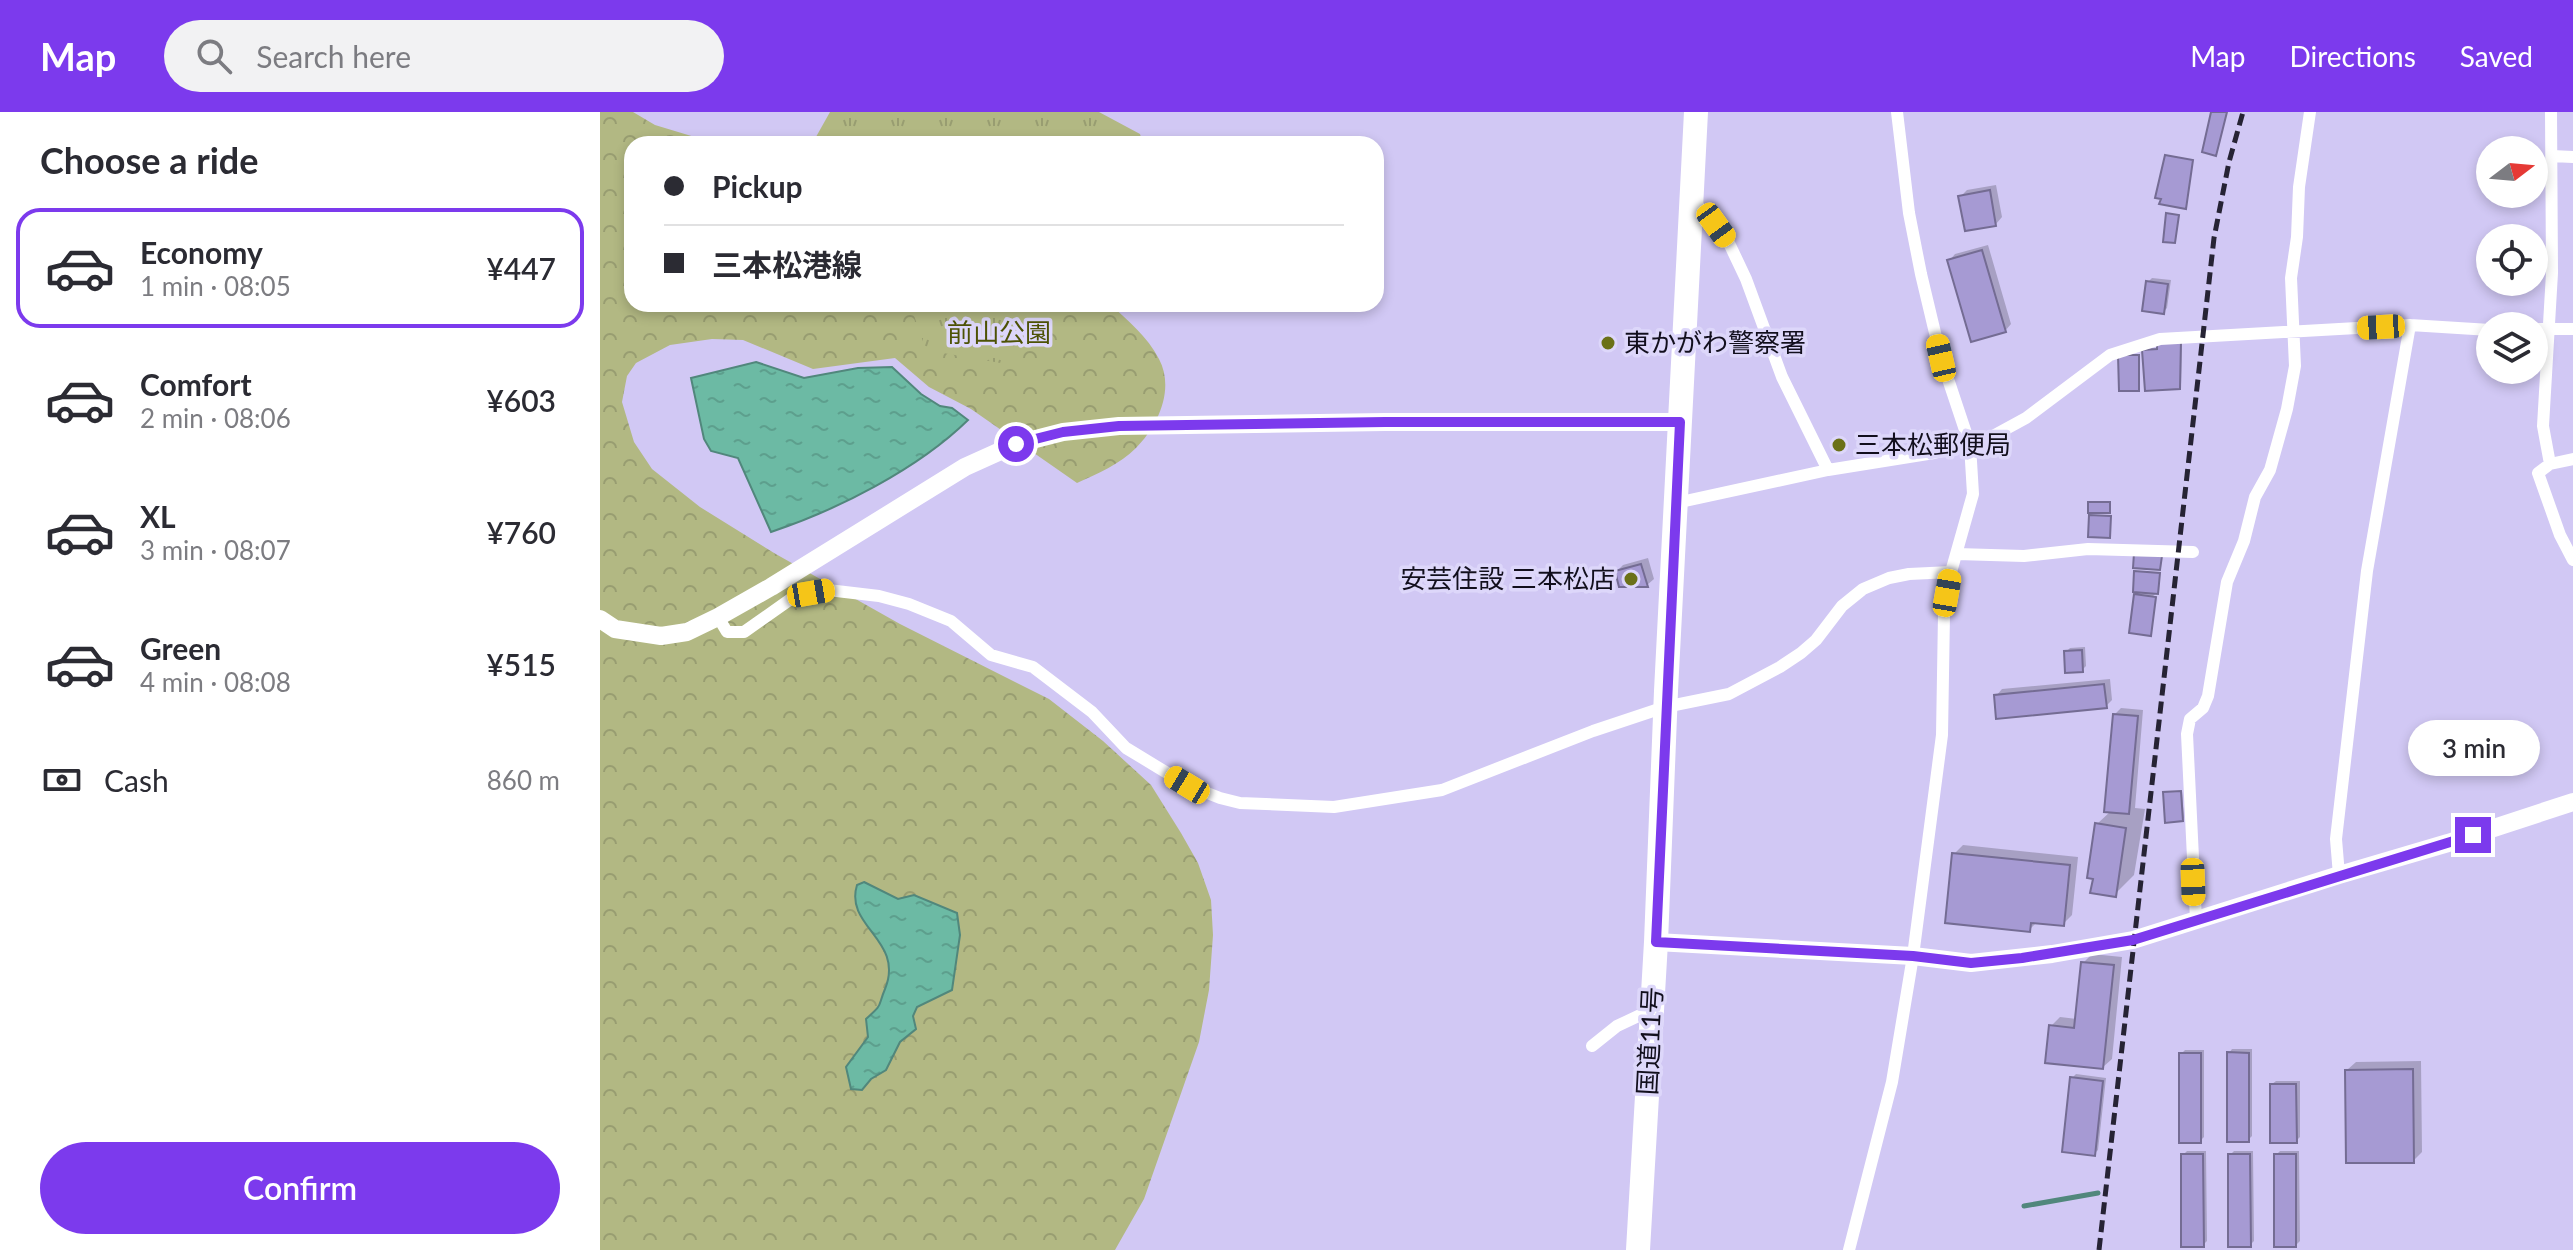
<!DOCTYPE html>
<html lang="en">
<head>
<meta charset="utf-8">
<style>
	:root { --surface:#fff; --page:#f2f2f3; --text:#2b2b33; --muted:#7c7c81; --line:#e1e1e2; --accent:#7c3aed }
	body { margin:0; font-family:Lato,"Noto Sans JP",sans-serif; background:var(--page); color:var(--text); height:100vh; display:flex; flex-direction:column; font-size:30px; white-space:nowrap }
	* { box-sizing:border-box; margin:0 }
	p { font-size:26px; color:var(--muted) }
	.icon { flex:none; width:44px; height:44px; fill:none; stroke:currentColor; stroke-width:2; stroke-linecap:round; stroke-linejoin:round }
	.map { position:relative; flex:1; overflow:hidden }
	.panel { display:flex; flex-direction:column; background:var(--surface); width:600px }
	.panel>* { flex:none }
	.top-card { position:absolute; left:24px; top:24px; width:760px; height:176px; border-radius:24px; box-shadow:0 4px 12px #0003; display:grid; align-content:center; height:176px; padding:0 40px; background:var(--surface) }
	.needle { width:52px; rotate:74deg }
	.buttons { position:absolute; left:1876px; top:24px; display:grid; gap:16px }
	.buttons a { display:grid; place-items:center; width:72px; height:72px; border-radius:50%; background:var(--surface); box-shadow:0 4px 12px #0003; font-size:40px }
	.end { position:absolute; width:36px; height:36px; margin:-18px; border:10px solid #7c3aed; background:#fff; box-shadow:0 0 0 4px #fff }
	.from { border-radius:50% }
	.bubble { position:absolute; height:56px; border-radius:28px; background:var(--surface); box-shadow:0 4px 12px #0003; font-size:26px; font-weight:600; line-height:56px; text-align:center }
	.car { position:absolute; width:24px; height:48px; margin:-24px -12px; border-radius:10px; box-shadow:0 0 6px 2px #0007; background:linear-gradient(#f5c518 24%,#345 0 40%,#f5c518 0 76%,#345 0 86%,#f5c518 0) }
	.top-card b { display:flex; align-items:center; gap:28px; height:76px; font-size:30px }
	.top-card b+b { border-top:2px solid var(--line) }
	.top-card i { width:20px; height:20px; background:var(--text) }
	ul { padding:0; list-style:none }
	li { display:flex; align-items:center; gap:24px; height:120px; margin:0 16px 12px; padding:0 24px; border:4px solid transparent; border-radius:24px }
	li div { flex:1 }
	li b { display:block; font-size:30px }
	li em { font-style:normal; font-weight:600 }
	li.on { border-color:var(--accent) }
	li>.icon { width:72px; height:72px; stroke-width:1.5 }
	h2 { padding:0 40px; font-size:36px; line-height:96px }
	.pay { display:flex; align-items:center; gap:20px; height:88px; padding:0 40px; font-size:30px }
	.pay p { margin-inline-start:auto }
	.button { display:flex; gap:16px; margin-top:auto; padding:16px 40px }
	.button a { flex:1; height:92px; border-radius:48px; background:var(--accent); color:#fff; font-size:32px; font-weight:600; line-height:92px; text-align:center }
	header { display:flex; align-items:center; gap:48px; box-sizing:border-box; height:112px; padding:0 40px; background:var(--accent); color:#fff }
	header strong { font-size:38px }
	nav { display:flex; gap:44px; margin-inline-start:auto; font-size:28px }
	.search { width:560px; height:72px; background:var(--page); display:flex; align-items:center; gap:20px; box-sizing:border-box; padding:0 28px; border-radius:44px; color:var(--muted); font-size:30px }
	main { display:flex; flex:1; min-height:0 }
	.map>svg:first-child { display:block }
	.forest { fill:url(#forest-crowns) }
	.park { fill:url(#park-tufts) }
	.water { fill:url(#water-ripples); stroke:#51877c; stroke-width:2 }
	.shadow { fill:#0003 }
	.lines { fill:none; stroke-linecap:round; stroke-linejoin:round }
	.stream { stroke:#51877c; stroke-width:5 }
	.building { fill:#a69ad3; stroke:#746c93; stroke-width:2 }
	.street { stroke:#fff; stroke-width:12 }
	.secondary { stroke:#fff; stroke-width:18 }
	.highway { stroke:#fff; stroke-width:24 }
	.rail { stroke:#262334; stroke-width:5; stroke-dasharray:12 6; stroke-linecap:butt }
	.route { stroke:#7c3aed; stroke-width:10 }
	.poi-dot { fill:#6b7118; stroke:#ddd7fa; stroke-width:3 }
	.labels { text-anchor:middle; stroke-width:7; stroke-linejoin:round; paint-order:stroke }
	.park-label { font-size:26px; fill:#4d5205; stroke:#ddd7fa }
	.poi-label { font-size:26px; fill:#120f1d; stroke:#ddd7fa; text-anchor:start }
	.street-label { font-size:26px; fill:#120f1d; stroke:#ddd7fa }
</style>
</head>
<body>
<header>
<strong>Map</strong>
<div class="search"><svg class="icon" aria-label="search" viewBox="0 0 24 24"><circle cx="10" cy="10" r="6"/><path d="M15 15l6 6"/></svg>Search here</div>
<nav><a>Map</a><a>Directions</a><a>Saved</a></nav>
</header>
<main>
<section class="panel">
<h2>Choose a ride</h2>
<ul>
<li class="on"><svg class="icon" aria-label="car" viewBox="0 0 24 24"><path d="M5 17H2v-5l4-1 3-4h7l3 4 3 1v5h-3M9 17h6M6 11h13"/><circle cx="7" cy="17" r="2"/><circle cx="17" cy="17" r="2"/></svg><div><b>Economy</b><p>1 min · 08:05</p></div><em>¥447</em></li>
<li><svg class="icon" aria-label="car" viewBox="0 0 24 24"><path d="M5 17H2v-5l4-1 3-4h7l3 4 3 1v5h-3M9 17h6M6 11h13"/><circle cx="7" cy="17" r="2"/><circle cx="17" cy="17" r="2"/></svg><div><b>Comfort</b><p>2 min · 08:06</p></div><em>¥603</em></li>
<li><svg class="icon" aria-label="car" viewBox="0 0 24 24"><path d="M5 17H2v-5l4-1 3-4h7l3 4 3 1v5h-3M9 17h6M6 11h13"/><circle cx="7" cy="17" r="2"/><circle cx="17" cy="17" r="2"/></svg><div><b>XL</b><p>3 min · 08:07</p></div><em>¥760</em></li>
<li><svg class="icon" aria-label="car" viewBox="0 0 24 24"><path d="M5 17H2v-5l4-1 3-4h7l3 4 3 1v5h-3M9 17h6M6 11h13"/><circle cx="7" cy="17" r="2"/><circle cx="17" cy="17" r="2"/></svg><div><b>Green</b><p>4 min · 08:08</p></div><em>¥515</em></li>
</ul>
<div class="pay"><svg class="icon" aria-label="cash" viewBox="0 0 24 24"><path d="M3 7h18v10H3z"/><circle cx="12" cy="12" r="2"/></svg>Cash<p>860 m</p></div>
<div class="button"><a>Confirm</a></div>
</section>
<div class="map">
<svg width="1973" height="1138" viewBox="0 0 1973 1138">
	<defs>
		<pattern id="forest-crowns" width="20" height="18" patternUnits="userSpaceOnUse" patternTransform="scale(2)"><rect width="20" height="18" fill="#b2b883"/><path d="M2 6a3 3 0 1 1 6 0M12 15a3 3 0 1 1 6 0" fill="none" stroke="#989d71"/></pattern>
		<pattern id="park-tufts" width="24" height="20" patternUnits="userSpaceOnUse" patternTransform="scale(2)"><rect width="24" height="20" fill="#b2b883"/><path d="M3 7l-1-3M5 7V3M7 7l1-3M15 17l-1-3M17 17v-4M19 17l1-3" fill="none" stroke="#989d71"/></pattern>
		<pattern id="water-ripples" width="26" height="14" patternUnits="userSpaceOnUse" patternTransform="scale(2)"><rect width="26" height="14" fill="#6cbaa4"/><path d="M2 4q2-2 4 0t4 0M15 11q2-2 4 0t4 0" fill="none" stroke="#5d9f8d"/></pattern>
	</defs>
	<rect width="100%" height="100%" fill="#d1c8f4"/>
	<path class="forest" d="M 0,0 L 33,0 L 55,13 L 98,26 L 192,25 L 230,32 L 32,32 L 32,192 L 510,192 C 528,209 547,224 559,247 C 575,277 558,314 536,336 C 520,352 497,362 477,371 L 371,297 L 329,275 L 295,246 L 213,257 L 143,228 L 112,227 L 70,233 L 36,251 L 27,264 L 22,290 L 34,330 L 52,357 L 100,395 L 174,441 L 300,512 L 449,587 L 503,629 L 551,673 L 581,721 L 598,751 L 611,788 L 613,823 L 609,878 L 599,930 L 544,1087 L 515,1138 L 0,1138 Z"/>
	<path class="park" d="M 230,0 L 499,0 L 540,22 L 543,32 L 212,32 Z
		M 310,192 L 458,192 L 412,253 L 326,238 Z"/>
	<path class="water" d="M 156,250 L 204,266 L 258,256 L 292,255 L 321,282 L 340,294 L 352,296 L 368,308 C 318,357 237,398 171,420 L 138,346 L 111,339 L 104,327 L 91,266 Z
		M 264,770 L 298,787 L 314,783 L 357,801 L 360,823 L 352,878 L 317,895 L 313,904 L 316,917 L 300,930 L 286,958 L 271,967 L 262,978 L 251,977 L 246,955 L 268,925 L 266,907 C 284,891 277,896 285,877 C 305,828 244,815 257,773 Z"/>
	<path class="shadow" d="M 1396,73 L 1402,105 L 1396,112 L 1360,85 L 1367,78 Z
		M 1388,133 L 1411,212 L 1405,219 L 1349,149 L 1355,142 Z
		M 1552,166 L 1571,168 L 1567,196 L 1563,200 L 1548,170 Z
		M 1582,228 L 1581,273 L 1547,277 L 1546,237 L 1559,236 Z
		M 1048,446 L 1054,467 L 1047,473 L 1017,459 L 1023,453 Z
		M 1538,459 L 1560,461 L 1559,479 L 1553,484 L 1556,484 L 1551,520 L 1536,483 L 1540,479 Z
		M 1485,535 L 1486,554 L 1482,558 L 1466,540 L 1470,536 Z
		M 1510,567 L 1512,588 L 1506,594 L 1396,584 L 1402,577 Z
		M 1521,596 L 1543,598 L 1535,696 L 1545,697 L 1534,763 L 1515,782 L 1497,712 L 1511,699 L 1514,603 Z
		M 1582,679 L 1584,706 L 1583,707 L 1565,681 Z
		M 1363,733 L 1478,745 L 1472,803 L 1463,812 L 1438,809 L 1429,818 L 1354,742 Z
		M 1492,842 L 1522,845 L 1512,947 L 1503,955 L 1451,914 L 1460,905 L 1477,907 L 1483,851 Z
		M 1632,937 L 1652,937 L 1652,1024 L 1648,1028 L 1629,941 Z
		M 1585,938 L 1604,938 L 1604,1025 L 1600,1029 L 1581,942 Z
		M 1821,949 L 1822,1040 L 1813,1049 L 1747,958 L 1756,950 Z
		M 1476,962 L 1506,966 L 1498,1038 L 1494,1042 L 1472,966 Z
		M 1676,969 L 1700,969 L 1700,1025 L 1696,1029 L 1672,972 Z
		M 1587,1039 L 1606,1039 L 1607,1129 L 1603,1133 L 1583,1043 Z
		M 1634,1039 L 1653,1039 L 1654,1129 L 1650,1133 L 1630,1043 Z
		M 1680,1039 L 1699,1039 L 1700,1129 L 1696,1133 L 1676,1043 Z"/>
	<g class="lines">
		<path class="stream" d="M 1424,1094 L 1498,1081"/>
	</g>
	<path class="building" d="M 1611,0 L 1627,0 L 1616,44 L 1602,40 Z
		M 1565,43 L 1593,48 L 1586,97 L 1559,92 L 1561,87 L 1555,86 Z
		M 1390,78 L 1396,114 L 1365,119 L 1358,84 Z
		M 1566,101 L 1579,103 L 1575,131 L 1563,130 Z
		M 1382,138 L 1406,220 L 1371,230 L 1347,148 Z
		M 1546,169 L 1568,172 L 1564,202 L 1542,199 Z
		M 1581,228 L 1580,277 L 1545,279 L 1542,238 L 1557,237 L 1557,230 Z
		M 1518,243 L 1539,243 L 1539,279 L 1519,279 Z
		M 1488,390 L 1510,390 L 1510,401 L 1488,401 Z
		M 1489,403 L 1511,404 L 1510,426 L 1488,425 Z
		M 1534,441 L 1562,444 L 1560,458 L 1533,456 Z
		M 1041,452 L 1048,475 L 1019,475 L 1015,459 Z
		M 1534,459 L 1560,461 L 1558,482 L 1533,480 Z
		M 1534,482 L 1556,485 L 1551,524 L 1529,521 Z
		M 1482,538 L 1483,560 L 1465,561 L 1464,539 Z
		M 1504,572 L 1507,596 L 1396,607 L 1394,583 Z
		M 1513,602 L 1538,604 L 1529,702 L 1504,700 Z
		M 1581,679 L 1583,709 L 1565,711 L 1563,680 Z
		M 1495,711 L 1526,716 L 1516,785 L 1490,781 L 1493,767 L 1487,766 Z
		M 1352,741 L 1470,753 L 1464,814 L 1431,811 L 1430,820 L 1345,811 Z
		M 1481,850 L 1514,853 L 1503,957 L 1445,951 L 1449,913 L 1474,916 Z
		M 1627,940 L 1649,941 L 1649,1030 L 1627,1030 Z
		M 1579,941 L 1601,941 L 1601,1031 L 1579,1031 Z
		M 1813,957 L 1814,1051 L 1746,1051 L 1745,958 Z
		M 1470,965 L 1503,969 L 1495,1044 L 1462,1040 Z
		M 1670,972 L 1696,972 L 1697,1031 L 1670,1031 Z
		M 1581,1042 L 1603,1042 L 1604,1135 L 1581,1135 Z
		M 1628,1042 L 1650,1042 L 1651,1135 L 1628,1135 Z
		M 1674,1042 L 1696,1042 L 1696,1135 L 1674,1135 Z"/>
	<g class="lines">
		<path class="street" d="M 1951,0 L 1952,161 L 1943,314 L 1950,352 L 1973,347
			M 1952,44 L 1973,45
			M 1093,88 L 1128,129 L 1146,167 L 1182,265 L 1228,358
			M 1934,217 L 1973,217
			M 1950,352 L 1938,361 L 1960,423 L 1973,448
			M 1076,391 L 1228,358 L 1334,341 L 1382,330 L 1426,306 L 1510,243 L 1560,227 L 1810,213 L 1890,218
			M 1357,442 L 1424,444 L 1488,437 L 1593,440
			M 118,505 L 127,520 L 144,520 L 195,484 L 228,478 L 279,484 L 309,492 L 351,509 L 391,543 L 433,555 L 492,600 L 526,636 L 587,673 L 620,686 L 640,691 L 734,695 L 842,678 L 993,619 L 1065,595 L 1129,582 L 1180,555 L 1201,541 L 1216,528 L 1242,494 L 1263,477 L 1289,466 L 1309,462 L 1351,460
			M 1739,763 L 1736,727 L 1767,459 L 1810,213
			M 1596,808 L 1587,622 L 1590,607 L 1603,596 L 1608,584 L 1627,470 L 1644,429 L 1655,385 L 1670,358 L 1687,297 L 1695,254 L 1691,166 L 1697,125 L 1699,75 L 1710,0
			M 992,934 L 1017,914 L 1051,898
			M 1249,1138 L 1292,970 L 1313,844 L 1342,623 L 1344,502 L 1351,460 L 1373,382 L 1370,333 L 1341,246 L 1321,162 L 1309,101 L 1297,0"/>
		<path class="secondary" d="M 0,507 L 15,517 L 61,524 L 87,520 L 118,505 L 171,475 L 365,355 L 416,332 L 463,320 L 519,314 L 785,310 L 1080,310
			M 1056,830 L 1313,844 L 1371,851 L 1452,842 L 1533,828 L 1739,763 L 1848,731 L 1973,690"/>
		<path class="highway" d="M 1038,1138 L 1056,830 L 1066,579 L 1096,0"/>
		<path class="rail" d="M 1499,1138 L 1614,126 L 1629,50 L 1643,0"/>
	</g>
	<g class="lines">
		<path class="route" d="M 416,332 L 463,320 L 519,314 L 785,310 L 1080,310 L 1056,830 L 1313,844 L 1371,851 L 1422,846 L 1533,828 L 1873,723"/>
	</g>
	<g class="poi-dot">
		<circle cx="1008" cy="231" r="8"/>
		<circle cx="1239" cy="333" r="8"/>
		<circle cx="1031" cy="467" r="8"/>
	</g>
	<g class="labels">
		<g class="park-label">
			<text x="399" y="230">前山公園</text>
		</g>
		<g class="poi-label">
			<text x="1024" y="240">東かがわ警察署</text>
			<text x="1255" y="342">三本松郵便局</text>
			<text x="1015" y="476" text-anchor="end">安芸住設 三本松店</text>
		</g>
		<g class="street-label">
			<text transform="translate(1050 929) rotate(-87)" y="9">国道11号</text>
		</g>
	</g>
</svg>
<div class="buttons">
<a><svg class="needle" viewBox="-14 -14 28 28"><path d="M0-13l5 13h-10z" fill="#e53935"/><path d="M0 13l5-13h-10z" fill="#7c7c81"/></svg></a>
<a><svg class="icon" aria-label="locate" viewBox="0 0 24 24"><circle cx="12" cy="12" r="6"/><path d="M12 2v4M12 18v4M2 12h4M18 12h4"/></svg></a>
<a><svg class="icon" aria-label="layers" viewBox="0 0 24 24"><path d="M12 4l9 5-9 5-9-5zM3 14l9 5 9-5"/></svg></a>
</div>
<i class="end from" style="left:416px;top:332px"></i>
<i class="end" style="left:1873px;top:723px"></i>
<div class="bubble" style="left:1808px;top:608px;width:132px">3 min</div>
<i class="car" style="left:1116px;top:113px;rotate:144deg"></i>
<i class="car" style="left:1781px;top:215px;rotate:267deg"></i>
<i class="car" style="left:1341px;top:246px;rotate:347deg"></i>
<i class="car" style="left:211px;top:481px;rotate:80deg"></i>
<i class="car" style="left:1347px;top:481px;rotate:10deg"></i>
<i class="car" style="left:587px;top:673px;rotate:301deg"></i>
<i class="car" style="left:1593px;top:770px;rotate:178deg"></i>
<div class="top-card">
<b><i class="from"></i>Pickup</b>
<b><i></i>三本松港線</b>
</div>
</div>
</main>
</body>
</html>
